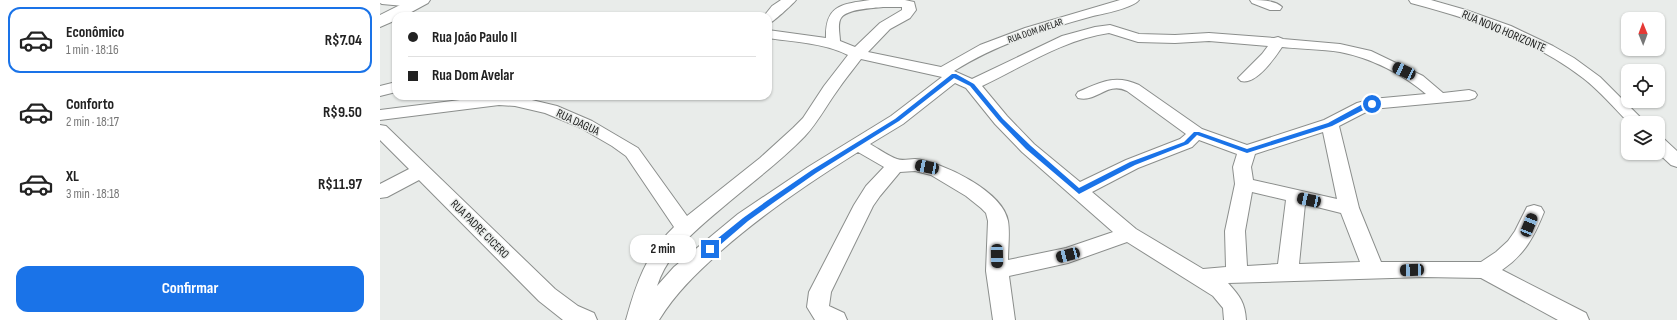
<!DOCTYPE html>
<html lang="pt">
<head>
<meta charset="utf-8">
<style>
	:root { --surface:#fff; --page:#f2f2f2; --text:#222; --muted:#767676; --line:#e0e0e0; --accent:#1a73e8 }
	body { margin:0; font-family:"Sofia Sans Condensed",sans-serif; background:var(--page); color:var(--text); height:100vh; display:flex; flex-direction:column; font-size:15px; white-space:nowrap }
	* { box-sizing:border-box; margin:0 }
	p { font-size:13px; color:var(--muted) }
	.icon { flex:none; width:22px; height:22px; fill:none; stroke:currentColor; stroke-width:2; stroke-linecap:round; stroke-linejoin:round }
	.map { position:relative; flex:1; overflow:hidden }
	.sheet { display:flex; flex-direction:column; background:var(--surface); width:380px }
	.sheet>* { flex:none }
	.top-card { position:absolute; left:12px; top:12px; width:380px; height:88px; border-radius:12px; box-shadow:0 1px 3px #0004; display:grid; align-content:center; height:88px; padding:0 16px; background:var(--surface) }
	.needle { width:26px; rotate:359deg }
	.buttons { position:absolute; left:1241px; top:12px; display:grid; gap:8px }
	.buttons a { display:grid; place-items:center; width:44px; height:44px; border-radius:8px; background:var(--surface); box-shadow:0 1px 3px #0004; font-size:20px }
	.end { position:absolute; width:18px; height:18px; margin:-9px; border:5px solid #1a73e8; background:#fff; box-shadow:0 0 0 2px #fff }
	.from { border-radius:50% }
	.bubble { position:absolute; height:28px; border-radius:12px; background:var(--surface); box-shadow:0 1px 3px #0004; font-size:13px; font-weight:700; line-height:28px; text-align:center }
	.car { position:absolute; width:12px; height:24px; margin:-12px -6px; border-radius:5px; box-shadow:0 0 3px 1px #0007; background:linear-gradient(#222 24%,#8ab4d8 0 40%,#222 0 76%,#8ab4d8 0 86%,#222 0) }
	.top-card b { display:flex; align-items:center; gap:14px; height:38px; font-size:15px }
	.top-card b+b { border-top:1px solid var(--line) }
	.top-card i { width:10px; height:10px; background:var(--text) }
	ul { padding:7px 0 0; list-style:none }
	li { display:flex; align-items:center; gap:12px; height:66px; margin:0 8px 6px; padding:0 8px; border:2px solid transparent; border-radius:12px }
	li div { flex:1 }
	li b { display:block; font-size:15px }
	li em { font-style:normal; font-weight:700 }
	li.current { border-color:var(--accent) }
	li>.icon { width:36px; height:36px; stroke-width:1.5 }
	.primary-button { display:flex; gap:8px; margin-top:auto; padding:8px 16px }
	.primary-button a { flex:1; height:46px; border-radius:12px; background:var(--accent); color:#fff; font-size:16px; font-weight:700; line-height:46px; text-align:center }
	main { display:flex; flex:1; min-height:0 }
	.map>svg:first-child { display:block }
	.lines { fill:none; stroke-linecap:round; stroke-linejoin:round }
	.minor-casing { stroke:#8b8e8c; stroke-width:2 }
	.major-casing { stroke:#8b8e8c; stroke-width:2 }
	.minor { fill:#fff; fill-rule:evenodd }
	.major { fill:#fff; fill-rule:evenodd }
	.route { fill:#1a73e8 }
	.labels { text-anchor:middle; stroke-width:3; stroke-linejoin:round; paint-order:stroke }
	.far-street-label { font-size:10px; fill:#202120; stroke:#e9ecea }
	.street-label { font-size:12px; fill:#202120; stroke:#e9ecea }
</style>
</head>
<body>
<main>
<section class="sheet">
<ul>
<li class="current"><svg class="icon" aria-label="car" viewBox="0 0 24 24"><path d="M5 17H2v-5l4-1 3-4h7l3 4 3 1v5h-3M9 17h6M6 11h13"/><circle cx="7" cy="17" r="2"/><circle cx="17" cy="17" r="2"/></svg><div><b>Econômico</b><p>1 min · 18:16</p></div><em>R$7.04</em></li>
<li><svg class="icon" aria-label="car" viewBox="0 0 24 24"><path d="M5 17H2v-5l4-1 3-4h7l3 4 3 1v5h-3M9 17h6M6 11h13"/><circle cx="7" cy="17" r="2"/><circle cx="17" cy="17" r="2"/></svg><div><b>Conforto</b><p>2 min · 18:17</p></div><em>R$9.50</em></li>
<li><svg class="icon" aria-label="car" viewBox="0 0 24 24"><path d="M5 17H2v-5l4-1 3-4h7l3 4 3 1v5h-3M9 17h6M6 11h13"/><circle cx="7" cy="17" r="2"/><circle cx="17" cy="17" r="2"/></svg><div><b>XL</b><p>3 min · 18:18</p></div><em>R$11.97</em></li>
</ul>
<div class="primary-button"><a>Confirmar</a></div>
</section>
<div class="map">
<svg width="1297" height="320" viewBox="0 0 1297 320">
	<rect width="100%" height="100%" fill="#e9ecea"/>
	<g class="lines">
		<g class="minor-casing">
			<path id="minor" d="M 0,0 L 39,0 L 42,3 L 40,6 L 35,7 L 2,4 L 0,3 Z
				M 401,0 L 416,0 C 413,4 392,23 388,24 L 388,16 L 384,16 L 392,6 Z
				M 490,0 L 525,0 L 534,2 L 536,10 L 530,18 L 510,29 L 488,52 L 561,67 L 600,45 L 645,28 L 740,0 L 759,0 C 753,8 723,14 713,16 C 665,29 617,44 574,71 L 592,79 L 682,36 L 715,27 L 730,25 L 759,34 L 795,35 L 829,33 L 894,38 L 898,37 L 903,39 L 960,44 L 991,51 L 1043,76 L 1063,93 L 1089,90 L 1095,92 L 1097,95 L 1095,98 L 1089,100 L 992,109 L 959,126 L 979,208 L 1001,262 L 1101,262 L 1116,252 L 1128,241 L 1135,231 L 1147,207 L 1154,205 L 1161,207 L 1164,212 C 1154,237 1145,254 1122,270 L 1206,313 L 1209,320 L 1178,320 L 1101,278 L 1044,277 L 848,283 C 860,296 865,303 866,320 L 844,320 L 843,308 L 833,296 L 747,242 L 688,263 L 629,276 L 635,320 L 613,320 L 606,271 L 608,221 L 606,213 L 601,208 L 586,196 L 551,175 L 535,171 L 520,172 L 500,196 L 493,206 L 451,292 L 449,306 L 464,313 L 467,320 L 435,320 L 427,307 L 429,292 L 474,205 L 486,186 L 504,167 L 478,152 C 430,182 384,213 342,250 C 318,272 296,292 279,320 L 246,320 C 256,284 266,254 294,227 L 246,156 L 232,146 L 201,128 L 165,113 L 135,106 L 119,105 L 0,120 L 0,110 L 112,96 L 135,96 L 177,106 L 212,121 L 258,148 L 307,216 L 380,158 L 413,128 L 423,118 L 444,86 L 468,55 C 444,43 415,42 388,38 L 388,30 L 446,38 C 445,5 462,4 490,0 ZM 503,7 L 522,7 L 522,10 L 500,23 L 475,47 L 460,41 C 460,35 457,24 461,18 C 466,9 493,8 503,7 ZM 729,33 L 758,42 L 795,43 L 829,41 L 888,46 L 882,54 L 858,78 L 861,81 C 876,85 894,59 902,47 C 921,49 941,49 960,52 C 991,58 1023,74 1046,94 L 992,99 L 977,103 L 944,120 L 867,145 L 822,129 L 759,85 C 735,74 721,82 698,92 L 696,95 L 698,98 C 717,103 727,81 747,91 L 806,134 L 800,139 L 746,160 L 700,182 L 654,144 L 627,116 L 602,86 C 642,67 685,39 729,33 ZM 481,59 L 562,77 L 511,116 L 428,167 L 358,214 L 294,267 L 277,286 C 289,249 321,226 349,202 C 375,180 402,160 425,136 C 438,122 446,106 457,91 C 464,80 473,70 481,59 ZM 575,83 L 586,88 L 615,124 L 642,152 L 733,232 L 686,248 L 628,260 C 628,248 630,233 628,221 C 623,191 562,162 535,159 C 529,159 522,161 517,159 C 508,156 499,149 490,144 L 523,124 ZM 943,132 L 957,199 L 873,180 L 871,167 L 875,154 ZM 819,140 L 857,154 L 853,167 L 855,184 L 845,231 L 846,267 L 823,269 L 756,229 L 712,192 L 758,168 L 812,147 ZM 872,192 L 906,200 L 898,264 L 867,266 L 865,231 ZM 925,204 L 961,213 L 980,262 L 919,264 Z
				M 870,0 C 880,0 895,0 902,7 L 900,10 L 890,10 L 872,3 Z
				M 1029,0 L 1051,0 L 1086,10 L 1131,26 L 1173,46 L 1194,58 L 1220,77 L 1266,123 L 1249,123 C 1234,108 1220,91 1203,78 C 1152,39 1092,19 1031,3 Z
				M 16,82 L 16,92 L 0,96 L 0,86 Z
				M 0,125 L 6,126 L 175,289 L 198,306 L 214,313 L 217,320 L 183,320 L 159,301 L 39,180 L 7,197 L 0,198 L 0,184 L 29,169 L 0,140 Z
				M 1278,138 L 1284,139 L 1297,151 L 1297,167 L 1291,165 L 1278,153 Z"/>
		</g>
		<g class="major-casing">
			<path id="major" d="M 30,0 L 50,0 L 48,3 L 24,16 L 16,16 L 16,20 L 0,27 L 0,15 Z"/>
		</g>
		<use href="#minor" class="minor"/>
		<use href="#major" class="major"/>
	</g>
	<path class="route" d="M 572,74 L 576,74 L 594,84 L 623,119 L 651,146 L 699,188 L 750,162 L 804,142 L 814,132 L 819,132 L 867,149 L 948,123 L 981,105 L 992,102 L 995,104 L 952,126 L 867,153 L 817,135 L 808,144 L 755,165 L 699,194 L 646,149 L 619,121 L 590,86 L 574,78 L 519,121 L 436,173 L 393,203 L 368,221 L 333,251 L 327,251 L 327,247 L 363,218 L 388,200 L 432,170 L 515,119 Z"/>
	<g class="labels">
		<g class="far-street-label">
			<text transform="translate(655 30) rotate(-19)" y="4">RUA DOM AVELAR</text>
		</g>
		<g class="street-label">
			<text transform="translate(1124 31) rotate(23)" y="4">RUA NOVO HORIZONTE</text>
			<text transform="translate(198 122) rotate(25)" y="4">RUA DAGUA</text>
			<text transform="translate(100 229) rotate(45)" y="4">RUA PADRE CICERO</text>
		</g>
	</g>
</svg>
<div class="buttons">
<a><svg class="needle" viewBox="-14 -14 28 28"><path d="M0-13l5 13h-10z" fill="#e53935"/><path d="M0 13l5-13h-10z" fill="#767676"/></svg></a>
<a><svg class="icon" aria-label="locate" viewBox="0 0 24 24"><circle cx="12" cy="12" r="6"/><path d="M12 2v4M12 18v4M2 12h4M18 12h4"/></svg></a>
<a><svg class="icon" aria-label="layers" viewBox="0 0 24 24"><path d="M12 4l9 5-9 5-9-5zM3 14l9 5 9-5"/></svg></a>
</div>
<i class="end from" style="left:992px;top:104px"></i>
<i class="end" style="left:330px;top:249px"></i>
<div class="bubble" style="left:250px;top:235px;width:66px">2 min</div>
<i class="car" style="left:1024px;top:71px;rotate:295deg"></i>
<i class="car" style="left:547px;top:167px;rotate:281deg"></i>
<i class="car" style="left:929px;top:200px;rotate:282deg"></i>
<i class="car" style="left:1149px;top:225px;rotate:22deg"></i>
<i class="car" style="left:688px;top:255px;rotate:255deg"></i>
<i class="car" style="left:617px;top:256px;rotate:179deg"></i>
<i class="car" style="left:1032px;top:270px;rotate:268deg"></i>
<div class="top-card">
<b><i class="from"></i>Rua João Paulo II</b>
<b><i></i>Rua Dom Avelar</b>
</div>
</div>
</main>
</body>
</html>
